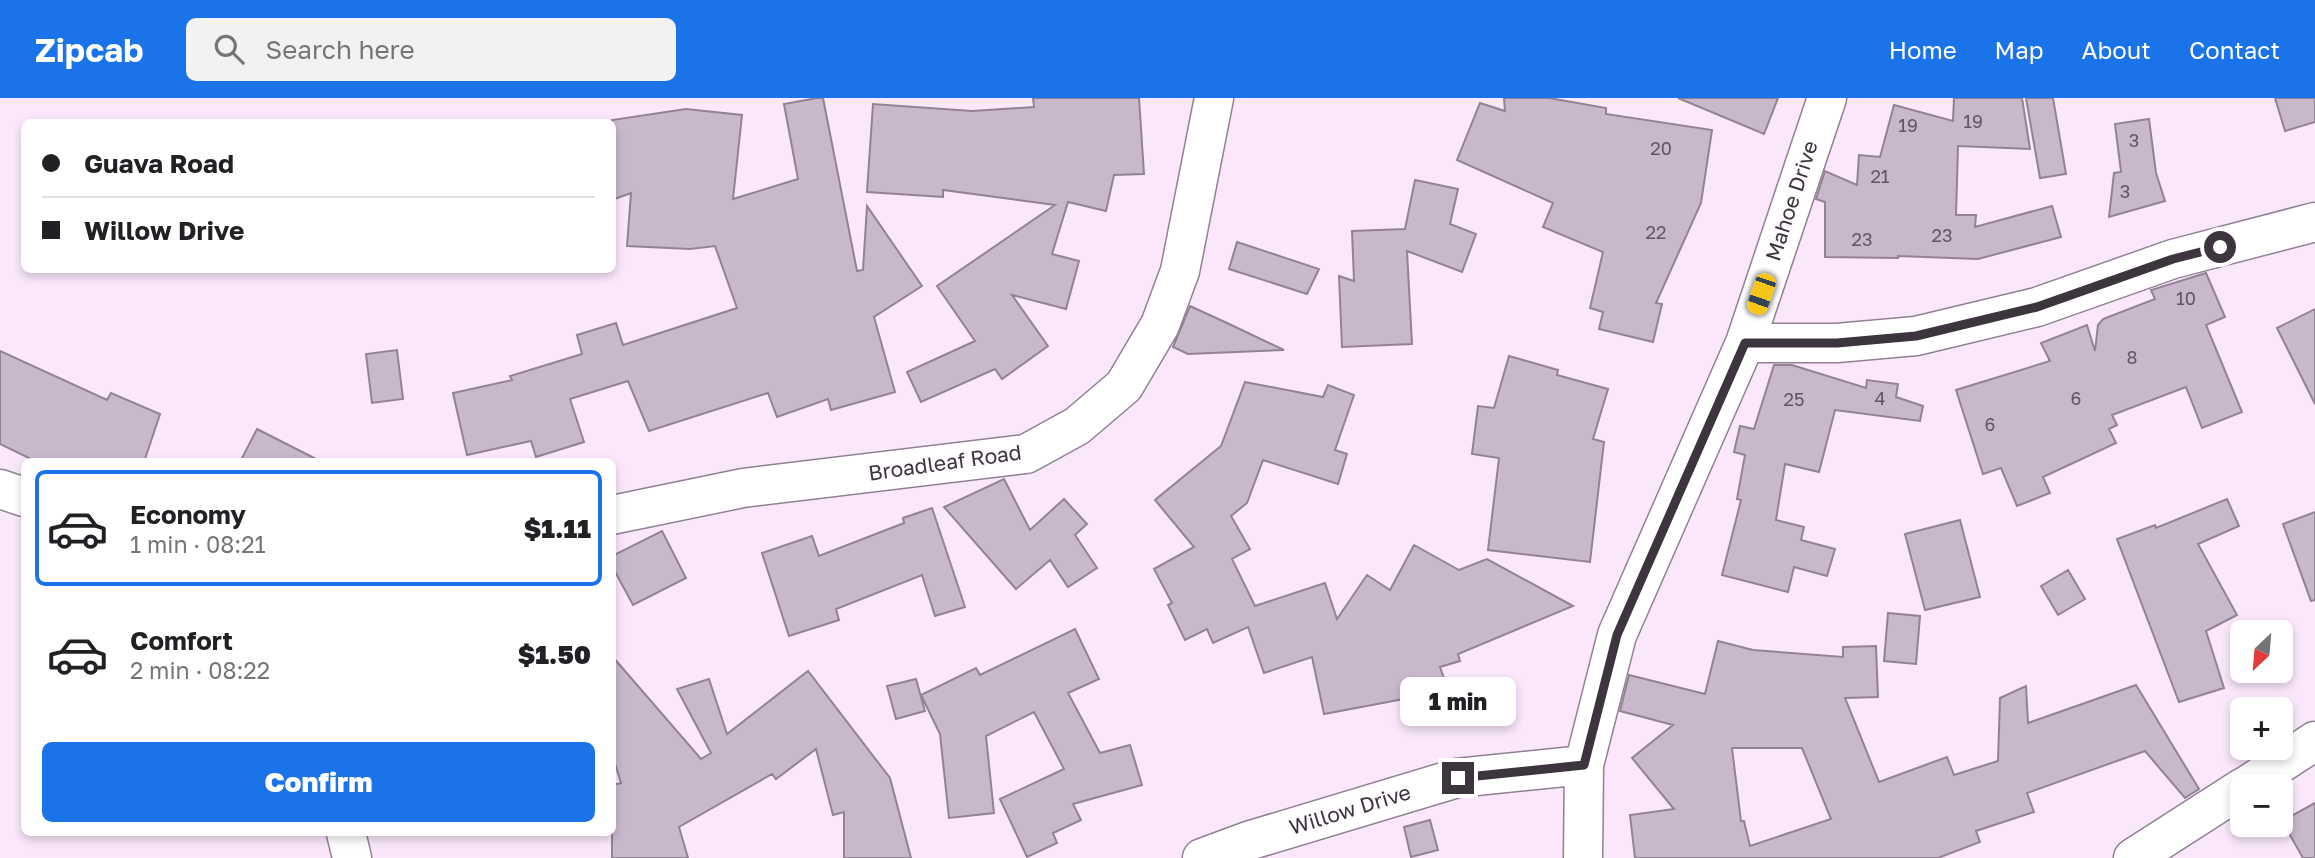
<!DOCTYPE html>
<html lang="en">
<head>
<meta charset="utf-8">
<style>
	:root { --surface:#fff; --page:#f2f2f2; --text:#202124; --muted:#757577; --line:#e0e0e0; --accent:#1a73e8 }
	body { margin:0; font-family:"Golos Text",sans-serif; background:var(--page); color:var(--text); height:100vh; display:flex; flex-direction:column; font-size:26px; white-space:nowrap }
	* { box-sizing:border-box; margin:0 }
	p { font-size:23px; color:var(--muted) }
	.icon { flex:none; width:38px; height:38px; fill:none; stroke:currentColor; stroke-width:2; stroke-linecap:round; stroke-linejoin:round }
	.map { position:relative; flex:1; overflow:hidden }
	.sheet { position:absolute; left:21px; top:360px; width:595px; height:378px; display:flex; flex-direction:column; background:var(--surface); border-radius:10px; box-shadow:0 4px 10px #0003 }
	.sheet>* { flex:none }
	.top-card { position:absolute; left:21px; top:21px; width:595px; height:154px; border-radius:10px; box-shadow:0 4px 10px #0003; display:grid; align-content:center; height:154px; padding:0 21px; background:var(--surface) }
	.needle { width:46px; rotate:206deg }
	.controls { position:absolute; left:2230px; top:522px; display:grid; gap:14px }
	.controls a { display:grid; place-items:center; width:63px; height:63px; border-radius:10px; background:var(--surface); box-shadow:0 4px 10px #0003; font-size:35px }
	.end { position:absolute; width:32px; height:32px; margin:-16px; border:9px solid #3c353d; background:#fff; box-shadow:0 0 0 4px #fff }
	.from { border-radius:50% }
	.bubble { position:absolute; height:49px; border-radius:10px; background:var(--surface); box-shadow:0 4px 10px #0003; font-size:23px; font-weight:800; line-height:49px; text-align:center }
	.car { position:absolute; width:21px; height:42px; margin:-21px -10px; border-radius:9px; box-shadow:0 0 5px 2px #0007; background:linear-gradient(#f5c518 24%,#345 0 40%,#f5c518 0 76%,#345 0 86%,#f5c518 0) }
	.top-card b { display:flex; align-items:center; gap:24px; height:66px; font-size:26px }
	.top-card b+b { border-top:2px solid var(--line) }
	.top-card i { width:18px; height:18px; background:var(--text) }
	ul { padding:12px 0 0; list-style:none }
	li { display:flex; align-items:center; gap:21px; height:116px; margin:0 14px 10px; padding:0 7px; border:4px solid transparent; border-radius:10px }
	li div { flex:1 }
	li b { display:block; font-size:26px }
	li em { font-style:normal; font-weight:800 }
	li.selected { border-color:var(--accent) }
	li>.icon { width:63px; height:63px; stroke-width:1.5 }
	.action { display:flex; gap:14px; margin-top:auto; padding:14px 21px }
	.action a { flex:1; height:80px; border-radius:10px; background:var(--accent); color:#fff; font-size:28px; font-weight:800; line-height:80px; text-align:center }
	header { display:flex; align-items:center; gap:42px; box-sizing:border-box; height:98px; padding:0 35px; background:var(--accent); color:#fff }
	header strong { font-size:33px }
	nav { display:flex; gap:38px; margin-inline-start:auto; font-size:24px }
	.search { width:490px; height:63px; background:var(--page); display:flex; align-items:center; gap:18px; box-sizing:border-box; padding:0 24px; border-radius:10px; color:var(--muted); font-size:26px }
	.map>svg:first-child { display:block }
	.building { fill:#c9b8cc; stroke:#928294; stroke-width:2; fill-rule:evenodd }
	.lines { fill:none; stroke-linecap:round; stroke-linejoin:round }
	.minor-casing { stroke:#908093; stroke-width:41 }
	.minor { stroke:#fff; stroke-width:38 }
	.route { stroke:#3c353d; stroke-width:9 }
	.labels { text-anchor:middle; stroke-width:5; stroke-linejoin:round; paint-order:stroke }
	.number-label { font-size:18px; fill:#5f5661 }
	.street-label { font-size:21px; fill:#3c353d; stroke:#fefafe }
</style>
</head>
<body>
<header>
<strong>Zipcab</strong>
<div class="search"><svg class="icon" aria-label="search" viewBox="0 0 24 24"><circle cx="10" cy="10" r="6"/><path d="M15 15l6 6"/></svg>Search here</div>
<nav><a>Home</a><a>Map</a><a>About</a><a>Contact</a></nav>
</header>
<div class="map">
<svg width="2315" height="760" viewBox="0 0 2315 760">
	<rect width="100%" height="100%" fill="#fae7fc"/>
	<path class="building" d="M 817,0 L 823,0 L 857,173 L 863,172 L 867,108 L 922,188 L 874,219 L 895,294 L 831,312 L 828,301 L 777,319 L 768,295 L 649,333 L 628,283 L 570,301 L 584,344 L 536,359 L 531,343 L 467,357 L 453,295 L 512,282 L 510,278 L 582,256 L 577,237 L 616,225 L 623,247 L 737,210 L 715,148 L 690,151 L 627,148 L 631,95 L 612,102 L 612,22 L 686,11 L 742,17 L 733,101 L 798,81 L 784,6 Z
		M 1033,0 L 1139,0 L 1144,76 L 1114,77 L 1106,113 L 1068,104 L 1052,156 L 1079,163 L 1066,211 L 1012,197 L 1048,248 L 1002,281 L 995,271 L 921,304 L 907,274 L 975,243 L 937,188 L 1055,107 L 943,92 L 943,99 L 867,94 L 873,6 L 972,13 L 1034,9 Z
		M 1504,0 L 1549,0 L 1606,10 L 1606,16 L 1712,32 L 1701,105 L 1656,205 L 1662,206 L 1653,244 L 1599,231 L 1603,214 L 1590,210 L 1603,154 L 1543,129 L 1553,105 L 1457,62 L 1480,5 L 1505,13 Z
		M 1678,0 L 1778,0 L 1764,36 Z
		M 1954,0 L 2022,0 L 2030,51 L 1958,48 L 1956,117 L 1976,117 L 1975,129 L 2052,108 L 2061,139 L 1978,161 L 1898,158 L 1898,160 L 1825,159 L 1825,104 L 1816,101 L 1825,73 L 1857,87 L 1859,57 L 1880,59 L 1894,7 L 1953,23 Z
		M 2026,0 L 2053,0 L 2066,76 L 2040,80 Z
		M 2275,0 L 2315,0 L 2315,24 L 2285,33 Z
		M 2149,21 L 2156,75 L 2165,103 L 2109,119 L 2114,75 L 2121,74 L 2115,26 Z
		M 1415,82 L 1458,91 L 1450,126 L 1476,136 L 1462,174 L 1407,153 L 1412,246 L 1342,249 L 1339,178 L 1354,183 L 1352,133 L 1405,131 Z
		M 1237,144 L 1319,171 L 1307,196 L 1229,171 Z
		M 2206,175 L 2225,219 L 2206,227 L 2242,314 L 2202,330 L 2186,289 L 2112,317 L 2117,327 L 2109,331 L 2116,345 L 2043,379 L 2050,395 L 2017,408 L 2001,370 L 1983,376 L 1956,292 L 2050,263 L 2041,245 L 2087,227 L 2095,253 L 2098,227 L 2103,221 L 2155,201 L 2151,192 Z
		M 1190,208 L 1227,225 L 1284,252 L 1188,256 L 1173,249 Z
		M 2315,211 L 2315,306 L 2277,230 Z
		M 397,252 L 403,301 L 372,305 L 366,256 Z
		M 0,253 L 107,302 L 111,295 L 160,316 L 144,364 L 37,364 L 0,346 Z
		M 1509,258 L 1558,272 L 1557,277 L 1608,291 L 1593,341 L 1604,344 L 1590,464 L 1488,452 L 1499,360 L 1472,356 L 1478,308 L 1494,310 Z
		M 1774,267 L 1792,267 L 1866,290 L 1867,282 L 1898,286 L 1896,299 L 1923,308 L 1920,323 L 1835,312 L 1819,374 L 1785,366 L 1776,422 L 1804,429 L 1801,442 L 1835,451 L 1827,478 L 1794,469 L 1788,494 L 1722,477 L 1741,402 L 1737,401 L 1745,357 L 1734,354 L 1740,328 L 1754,331 Z
		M 1245,284 L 1323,299 L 1328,287 L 1354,297 L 1335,352 L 1347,356 L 1338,386 L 1263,362 L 1247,405 L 1231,418 L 1250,451 L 1232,461 L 1255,508 L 1325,485 L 1337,521 L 1367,477 L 1390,492 L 1414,447 L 1459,472 L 1487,461 L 1573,508 L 1458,556 L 1460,563 L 1440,569 L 1446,586 L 1408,598 L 1409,600 L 1324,616 L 1312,559 L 1264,575 L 1248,529 L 1213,545 L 1207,531 L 1185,542 L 1168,507 L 1172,505 L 1154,471 L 1194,449 L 1155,402 L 1221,348 Z
		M 257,331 L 322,364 L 240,364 Z
		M 1004,381 L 1030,432 L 1064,401 L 1087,426 L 1075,437 L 1097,470 L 1068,489 L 1050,462 L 1016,491 L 944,409 Z
		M 2227,401 L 2239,428 L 2198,446 L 2237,517 L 2206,533 L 2224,590 L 2179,604 L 2117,441 L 2155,427 L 2156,430 Z
		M 932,410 L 965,509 L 935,518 L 922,477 L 836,511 L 839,522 L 789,538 L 762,455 L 812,438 L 819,458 L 904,425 L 903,420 Z
		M 2315,414 L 2315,502 L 2311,503 L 2283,426 Z
		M 1960,422 L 1980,499 L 1925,512 L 1905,436 Z
		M 662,433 L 686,480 L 633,507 L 612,468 L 612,458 Z
		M 2068,472 L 2085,501 L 2058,517 L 2041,488 Z
		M 1888,515 L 1920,518 L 1916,566 L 1884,563 Z
		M 1075,531 L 1099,581 L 1068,595 L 1100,655 L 1130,647 L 1142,687 L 1073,706 L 1081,722 L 1053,735 L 1057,745 L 1027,759 L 1000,701 L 1064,671 L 1034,614 L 986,638 L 994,715 L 949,720 L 940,636 L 921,597 L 976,570 L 980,577 Z
		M 1718,543 L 1753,552 L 1843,559 L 1843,549 L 1876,548 L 1878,599 L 1845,600 L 1879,684 L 1947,659 L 1954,677 L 1998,663 L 2000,600 L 2026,588 L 2028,625 L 2136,587 L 2199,691 L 2185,700 L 2145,653 L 2027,695 L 2034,714 L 1976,733 L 1980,744 L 1938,760 L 1635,760 L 1630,717 L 1674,711 L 1632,660 L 1673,627 L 1620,613 L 1629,577 L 1705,596 ZM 1732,650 L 1802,650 L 1831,721 L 1750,748 L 1744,723 L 1741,723 Z
		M 612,558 L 701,661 L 711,655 L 677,591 L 709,581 L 727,636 L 808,573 L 890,680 L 911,760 L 844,760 L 844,714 L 833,717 L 816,651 L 776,681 L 772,676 L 679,729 L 688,760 L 612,760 L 612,687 L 621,685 L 612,656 Z
		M 916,581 L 925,613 L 896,621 L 887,588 Z
		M 2315,705 L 2315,760 L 2303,760 L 2282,723 Z
		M 1430,722 L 1438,752 L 1411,759 L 1404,729 Z"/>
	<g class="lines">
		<g class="minor-casing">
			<path id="minor" d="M 1745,245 L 1837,245 L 1916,238 L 2037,209 L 2173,161 L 2315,124
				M 0,391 L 24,399
				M 612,417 L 743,390 L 1026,356 L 1077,328 L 1124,288 L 1160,227 L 1180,173 L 1214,0
				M 2246,688 L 2315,643
				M 346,735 L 352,760
				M 1202,760 L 1248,743 L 1457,680 L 1584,667
				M 1583,760 L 1584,667 L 1617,537 L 1745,245 L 1827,0
				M 2133,760 L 2242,690"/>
		</g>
		<use href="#minor" class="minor"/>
	</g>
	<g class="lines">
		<path class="route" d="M 1458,680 L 1584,667 L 1617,537 L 1745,245 L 1837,245 L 1916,238 L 2037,209 L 2173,161 L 2220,149"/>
	</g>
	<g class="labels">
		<g class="number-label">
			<text x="1973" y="30">19</text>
			<text x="1908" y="34">19</text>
			<text x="2134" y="49">3</text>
			<text x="1661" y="57">20</text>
			<text x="1880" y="85">21</text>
			<text x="2125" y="100">3</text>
			<text x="1656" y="141">22</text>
			<text x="1942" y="144">23</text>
			<text x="1862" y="148">23</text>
			<text x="2186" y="207">10</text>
			<text x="2132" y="266">8</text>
			<text x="1880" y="307">4</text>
			<text x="2076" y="307">6</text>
			<text x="1794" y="308">25</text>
			<text x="1990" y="333">6</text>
		</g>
		<g class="street-label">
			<text transform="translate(1792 103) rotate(-72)" y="7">Mahoe Drive</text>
			<text transform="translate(945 365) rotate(-8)" y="7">Broadleaf Road</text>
			<text transform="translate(1350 712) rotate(-17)" y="7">Willow Drive</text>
		</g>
	</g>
</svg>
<div class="controls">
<a><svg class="needle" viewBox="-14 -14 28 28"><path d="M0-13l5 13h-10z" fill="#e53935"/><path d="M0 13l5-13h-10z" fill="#757577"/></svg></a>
<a>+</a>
<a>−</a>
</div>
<i class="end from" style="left:2220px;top:149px"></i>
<i class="end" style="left:1458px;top:680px"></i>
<div class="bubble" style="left:1400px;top:579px;width:116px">1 min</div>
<i class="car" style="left:1761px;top:196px;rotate:199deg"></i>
<div class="top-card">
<b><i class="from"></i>Guava Road</b>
<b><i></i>Willow Drive</b>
</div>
<section class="sheet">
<ul>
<li class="selected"><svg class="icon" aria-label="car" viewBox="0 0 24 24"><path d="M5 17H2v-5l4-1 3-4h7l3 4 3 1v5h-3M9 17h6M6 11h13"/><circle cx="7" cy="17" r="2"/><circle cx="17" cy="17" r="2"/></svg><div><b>Economy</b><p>1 min · 08:21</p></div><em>$1.11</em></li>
<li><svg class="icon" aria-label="car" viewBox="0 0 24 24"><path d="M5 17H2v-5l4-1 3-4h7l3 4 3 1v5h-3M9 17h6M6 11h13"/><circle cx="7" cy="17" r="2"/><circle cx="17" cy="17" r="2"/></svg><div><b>Comfort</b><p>2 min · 08:22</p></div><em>$1.50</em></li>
</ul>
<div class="action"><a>Confirm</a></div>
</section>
</div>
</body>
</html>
